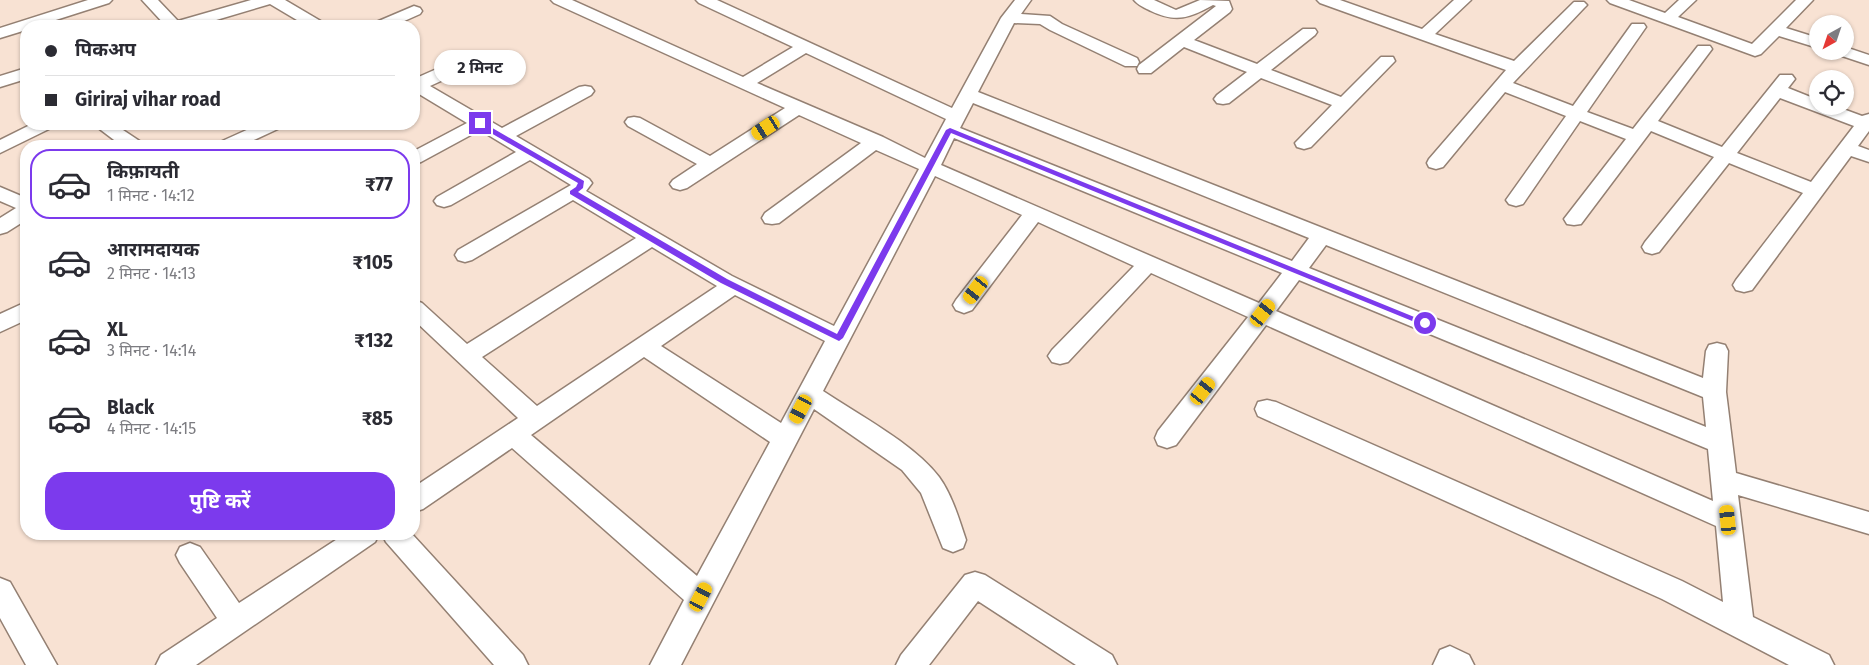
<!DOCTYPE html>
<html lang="hi">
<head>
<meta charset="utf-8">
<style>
	:root { --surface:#fff; --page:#f2f2f3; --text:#2b2b33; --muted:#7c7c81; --line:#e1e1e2; --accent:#7c3aed }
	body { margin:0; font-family:"Fira Sans","Noto Sans Devanagari",sans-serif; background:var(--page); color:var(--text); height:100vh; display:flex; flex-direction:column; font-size:19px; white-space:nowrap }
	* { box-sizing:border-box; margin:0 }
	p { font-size:16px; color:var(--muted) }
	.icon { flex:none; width:28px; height:28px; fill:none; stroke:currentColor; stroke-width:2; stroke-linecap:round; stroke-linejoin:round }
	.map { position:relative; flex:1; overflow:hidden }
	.side { position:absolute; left:20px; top:140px; width:400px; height:400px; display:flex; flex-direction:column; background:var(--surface); border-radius:20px; box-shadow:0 1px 4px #0004 }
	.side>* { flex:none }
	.top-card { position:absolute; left:20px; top:20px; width:400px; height:110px; border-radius:20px; box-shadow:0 1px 4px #0004; display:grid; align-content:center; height:110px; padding:0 25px; background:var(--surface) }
	.needle { width:32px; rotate:220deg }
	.tools { position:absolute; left:1809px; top:15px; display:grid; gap:10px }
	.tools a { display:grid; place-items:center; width:45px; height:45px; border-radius:50%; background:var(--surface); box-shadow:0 1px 4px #0004; font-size:25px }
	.end { position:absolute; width:22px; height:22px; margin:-11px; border:6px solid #7c3aed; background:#fff; box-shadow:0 0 0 2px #fff }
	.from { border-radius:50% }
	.bubble { position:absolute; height:35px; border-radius:18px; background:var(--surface); box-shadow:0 1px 4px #0004; font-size:16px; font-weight:700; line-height:35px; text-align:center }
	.car { position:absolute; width:15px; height:30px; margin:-15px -8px; border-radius:6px; box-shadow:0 0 4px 1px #0007; background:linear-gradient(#f5c518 24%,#345 0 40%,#f5c518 0 76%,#345 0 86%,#f5c518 0) }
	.top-card b { display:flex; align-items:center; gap:18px; height:48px; font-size:19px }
	.top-card b+b { border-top:1px solid var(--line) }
	.top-card i { width:12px; height:12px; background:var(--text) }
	ul { padding:9px 0 0; list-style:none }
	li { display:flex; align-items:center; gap:15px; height:70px; margin:0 10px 8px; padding:0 15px; border:2px solid transparent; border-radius:20px }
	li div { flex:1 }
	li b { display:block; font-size:19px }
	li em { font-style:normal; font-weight:700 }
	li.current { border-color:var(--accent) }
	li>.icon { width:45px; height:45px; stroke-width:1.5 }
	.button { display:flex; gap:10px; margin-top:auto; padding:10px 25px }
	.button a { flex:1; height:58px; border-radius:20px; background:var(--accent); color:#fff; font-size:20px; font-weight:700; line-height:58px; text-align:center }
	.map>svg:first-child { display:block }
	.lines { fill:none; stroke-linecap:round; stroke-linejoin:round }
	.minor-casing { stroke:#948073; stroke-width:3 }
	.minor { fill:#fff; fill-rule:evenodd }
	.route { fill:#7c3aed }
</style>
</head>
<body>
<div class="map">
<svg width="1869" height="665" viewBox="0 0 1869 665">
	<rect width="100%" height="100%" fill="#f8e2d3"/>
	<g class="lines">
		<g class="minor-casing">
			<path id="minor" d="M 88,0 L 112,0 L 109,3 L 37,26 L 26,26 L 26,30 L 0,38 L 0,28 Z
				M 142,0 L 158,0 L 178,21 L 251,0 L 285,0 L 324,23 L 326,26 L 307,26 L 270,4 L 196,26 L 166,26 Z
				M 551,0 L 572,0 L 743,77 L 793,47 L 699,3 L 696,0 L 717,0 L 952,108 L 1001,18 L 1015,0 L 1031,0 L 1021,14 L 1050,16 L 1062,24 L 1137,58 L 1139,62 L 1137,66 L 1125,66 L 1050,30 L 1040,24 L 1014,23 L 978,92 L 1703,378 L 1706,351 L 1709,345 L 1717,343 L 1725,345 L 1728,351 L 1726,392 L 1736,473 L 1869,512 L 1869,534 L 1738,495 L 1753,617 L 1829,655 L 1834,665 L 1789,665 L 1662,599 L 1258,416 L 1255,409 L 1258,402 L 1267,400 L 1276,402 L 1682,581 L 1723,602 L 1716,526 L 1266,325 L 1176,445 L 1167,448 L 1158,445 L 1155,438 L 1158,431 L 1248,317 L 1151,273 L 1068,362 L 1060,364 L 1052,362 L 1048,356 L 1052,350 L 1134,266 L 1038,222 L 972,310 L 964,313 L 956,310 L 953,305 L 956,300 L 1022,215 L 935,176 L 823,391 C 859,415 914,444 939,477 C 952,495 959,519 966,540 L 963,548 L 953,552 L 943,548 L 921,493 L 902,470 L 814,409 L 681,665 L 650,665 L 684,600 L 512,448 L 423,509 L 414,512 L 414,487 L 518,418 L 414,320 L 414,300 L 422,303 L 467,344 L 636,238 L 573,200 L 472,260 L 465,262 L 458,260 L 455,255 L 458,250 L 571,185 L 530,160 L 451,205 L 444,207 L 437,205 L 434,201 L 437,197 L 516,152 L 480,130 L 421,162 L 414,164 L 414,151 L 467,123 L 414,91 L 414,79 L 475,52 L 487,52 L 489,56 L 487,60 L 430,86 L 502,128 L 579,87 L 585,86 L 591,87 L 594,91 L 591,95 L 516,136 L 589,179 L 592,183 L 586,191 L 732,276 L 834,326 L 919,169 L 876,150 L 779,223 L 772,224 L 765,223 L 762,218 L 765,213 L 861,143 L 799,115 L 687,188 L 680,190 L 673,188 L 670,184 L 673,180 L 697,164 L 628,126 L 625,122 L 628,118 L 634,117 L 640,118 L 710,156 L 785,108 L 554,3 ZM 806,53 L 946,119 L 925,158 L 883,137 L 757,83 ZM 973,103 L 1309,238 L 1292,261 L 960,128 ZM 954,138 L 1282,273 L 1259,303 L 941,165 ZM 1326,245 L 1703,397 L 1706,427 L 1309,268 ZM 652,247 L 717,286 L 537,406 L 482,357 ZM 1299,280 L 1708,449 L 1713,501 L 1276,311 ZM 735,295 L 825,341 L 781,423 L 661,346 ZM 644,357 L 770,442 L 697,576 L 531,435 Z
				M 1134,0 L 1154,0 L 1176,10 L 1200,0 L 1229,1 L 1232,9 L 1230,12 L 1194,40 L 1257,64 L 1303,29 L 1315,29 L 1317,32 L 1315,35 L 1271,70 L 1341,97 L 1381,57 L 1393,57 L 1395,61 L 1311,147 L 1304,149 L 1297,147 L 1295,143 L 1332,105 L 1261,78 L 1229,103 L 1223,104 L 1217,103 L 1214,99 L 1217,95 L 1247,72 L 1184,47 L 1151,73 L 1139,73 L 1137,69 L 1139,65 L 1216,6 L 1213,5 C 1190,18 1176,23 1151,11 C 1145,8 1138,5 1134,0 Z
				M 1317,0 L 1340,0 L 1422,29 L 1454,0 L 1471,0 L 1435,34 L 1514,61 L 1574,2 L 1584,2 L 1587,5 L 1584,8 L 1513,83 L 1573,106 L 1632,24 L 1644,24 L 1646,27 L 1587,112 L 1633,129 L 1698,46 L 1710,46 L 1712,49 L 1658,121 L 1722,147 L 1780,75 L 1792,75 L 1795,79 L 1788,88 L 1818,100 L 1818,106 L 1835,106 L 1862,116 L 1869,114 L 1869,131 L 1858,146 L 1869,150 L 1869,162 L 1851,156 L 1752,290 L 1744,292 L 1736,290 L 1733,285 L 1736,280 L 1803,193 L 1729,163 L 1659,252 L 1652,254 L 1645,252 L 1642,247 L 1645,242 L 1714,157 L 1651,131 L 1581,224 L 1574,225 L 1567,224 L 1564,219 L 1626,139 L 1580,121 L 1523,204 L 1516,206 L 1509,204 L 1506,200 L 1566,116 L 1505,92 L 1443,167 L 1436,169 L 1429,167 L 1427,163 L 1429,159 L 1506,70 L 1320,3 ZM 1780,98 L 1854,126 L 1811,182 L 1737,153 Z
				M 1607,0 L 1629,0 L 1665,13 L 1679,0 L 1696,0 L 1678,17 L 1752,44 L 1796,0 L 1813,0 L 1786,28 L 1818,38 L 1818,48 L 1779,36 L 1761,54 L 1755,56 L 1610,3 Z
				M 414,6 L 420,8 L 422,11 L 420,14 L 393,26 L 372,26 L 374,23 Z
				M 1845,47 L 1869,55 L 1869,65 L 1836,54 L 1834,51 L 1845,51 Z
				M 26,68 L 26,79 L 0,87 L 0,76 Z
				M 32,124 L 54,124 L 51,128 L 0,153 L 0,140 Z
				M 93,124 L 114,124 L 141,142 L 143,146 L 122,146 Z
				M 260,124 L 283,124 L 280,128 L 241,146 L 218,146 L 220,142 Z
				M 0,187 L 26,198 L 26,220 L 7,232 L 0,234 L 0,218 L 16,208 L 0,201 Z
				M 26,302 L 26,320 L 0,332 L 0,314 Z
				M 345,534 L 379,534 L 375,542 L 196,665 L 156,665 L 161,655 L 217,618 L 180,563 L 176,555 L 180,547 L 190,543 L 200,547 L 239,603 Z
				M 382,534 L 412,534 L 523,655 L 528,665 L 494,665 L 386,542 Z
				M 975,572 L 985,575 L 1112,655 L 1117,665 L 1076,665 L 978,601 L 929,665 L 896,665 L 901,655 L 965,575 Z
				M 0,578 L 10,582 L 57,665 L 26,665 L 0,618 Z
				M 1450,646 L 1469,655 L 1474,665 L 1433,665 L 1440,650 Z"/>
		</g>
		<use href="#minor" class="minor"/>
	</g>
	<path class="route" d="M 477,122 L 482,122 L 584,181 L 583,188 L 578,192 L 727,279 L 837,334 L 946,130 L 950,128 L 1429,323 L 1425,326 L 1422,325 L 951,133 L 843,338 L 839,341 L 721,283 L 570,194 L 570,191 L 576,187 L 578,183 L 477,125 Z"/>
</svg>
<div class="tools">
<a><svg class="needle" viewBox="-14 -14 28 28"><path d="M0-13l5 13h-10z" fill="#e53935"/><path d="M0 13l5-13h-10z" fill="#7c7c81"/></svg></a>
<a><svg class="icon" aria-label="locate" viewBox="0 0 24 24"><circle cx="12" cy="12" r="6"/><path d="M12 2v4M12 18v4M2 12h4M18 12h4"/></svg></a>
</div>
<i class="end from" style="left:1425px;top:323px"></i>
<i class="end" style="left:480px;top:123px"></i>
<div class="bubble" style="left:434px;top:50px;width:92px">2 मिनट</div>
<i class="car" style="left:766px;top:128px;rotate:237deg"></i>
<i class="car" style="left:976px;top:290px;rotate:217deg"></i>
<i class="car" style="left:1263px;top:313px;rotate:38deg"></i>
<i class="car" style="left:1203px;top:391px;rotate:38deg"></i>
<i class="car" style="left:801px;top:409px;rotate:208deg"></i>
<i class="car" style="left:1728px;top:520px;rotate:354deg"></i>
<i class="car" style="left:701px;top:597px;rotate:28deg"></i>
<div class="top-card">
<b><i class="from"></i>पिकअप</b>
<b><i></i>Giriraj vihar road</b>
</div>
<section class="side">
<ul>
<li class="current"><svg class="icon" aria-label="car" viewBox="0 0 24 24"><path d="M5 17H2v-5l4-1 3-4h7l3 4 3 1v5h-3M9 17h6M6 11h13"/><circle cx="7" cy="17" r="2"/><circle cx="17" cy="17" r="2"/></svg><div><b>किफ़ायती</b><p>1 मिनट · 14:12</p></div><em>₹77</em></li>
<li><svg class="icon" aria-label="car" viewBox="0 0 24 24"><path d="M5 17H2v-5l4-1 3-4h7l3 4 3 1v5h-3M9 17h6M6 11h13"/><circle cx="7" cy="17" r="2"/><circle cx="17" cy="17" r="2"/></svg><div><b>आरामदायक</b><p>2 मिनट · 14:13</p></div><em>₹105</em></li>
<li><svg class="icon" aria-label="car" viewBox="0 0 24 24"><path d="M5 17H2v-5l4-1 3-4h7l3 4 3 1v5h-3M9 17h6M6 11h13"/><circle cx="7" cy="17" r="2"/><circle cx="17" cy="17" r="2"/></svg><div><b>XL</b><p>3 मिनट · 14:14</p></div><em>₹132</em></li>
<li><svg class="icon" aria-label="car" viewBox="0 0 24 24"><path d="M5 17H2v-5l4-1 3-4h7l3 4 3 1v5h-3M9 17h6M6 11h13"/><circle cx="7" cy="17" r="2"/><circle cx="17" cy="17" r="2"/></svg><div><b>Black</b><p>4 मिनट · 14:15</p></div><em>₹85</em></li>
</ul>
<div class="button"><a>पुष्टि करें</a></div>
</section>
</div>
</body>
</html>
